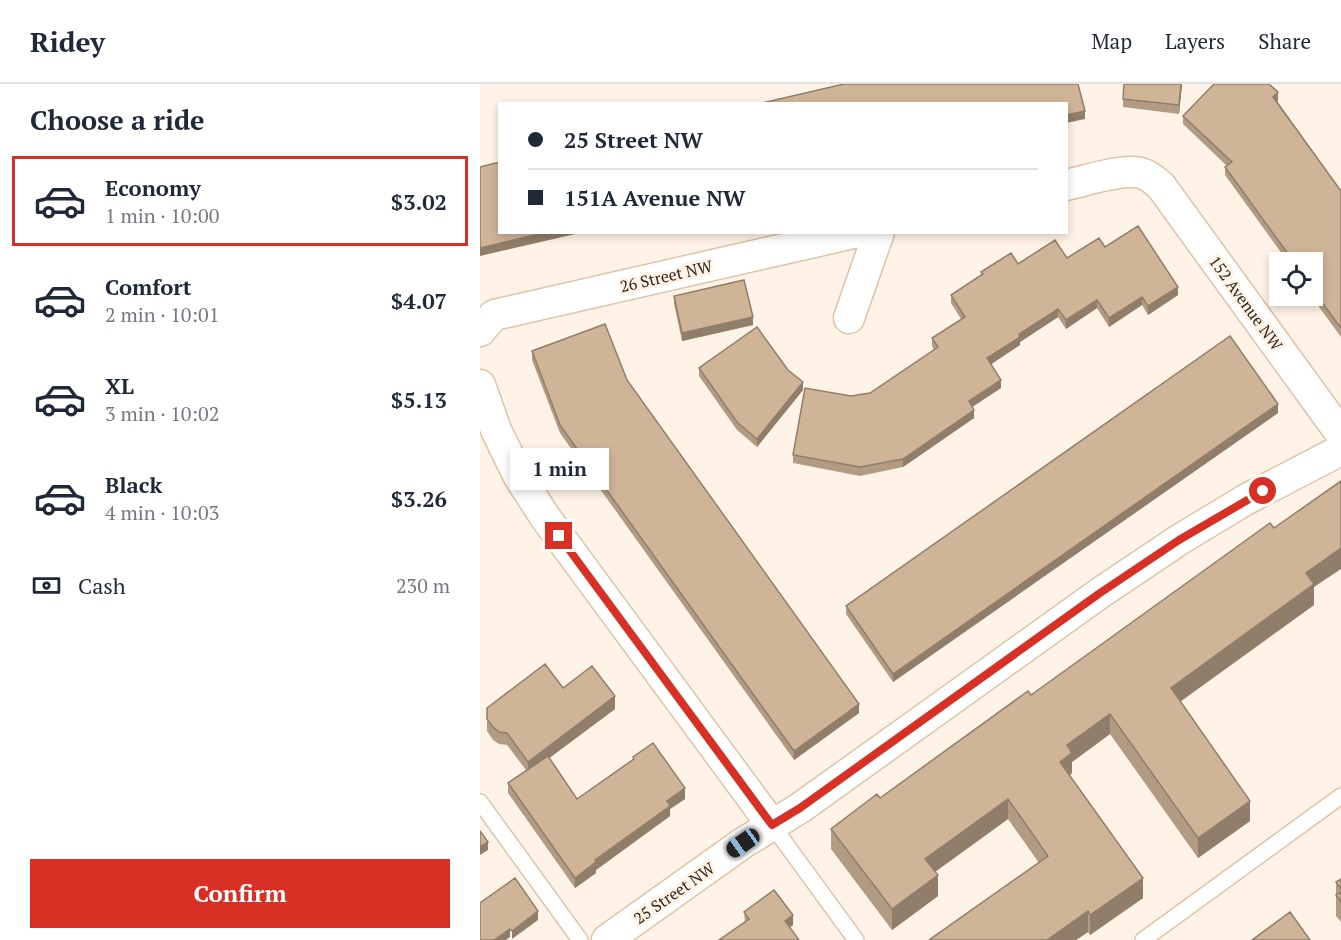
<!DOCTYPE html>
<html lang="en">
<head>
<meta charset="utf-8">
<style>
	:root { --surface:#fff; --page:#f2f2f3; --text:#1f2937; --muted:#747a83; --line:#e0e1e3; --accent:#d93025 }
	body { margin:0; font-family:"PT Serif",serif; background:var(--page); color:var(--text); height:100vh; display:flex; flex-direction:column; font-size:22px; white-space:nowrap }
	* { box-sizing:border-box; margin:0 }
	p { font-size:20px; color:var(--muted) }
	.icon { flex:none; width:33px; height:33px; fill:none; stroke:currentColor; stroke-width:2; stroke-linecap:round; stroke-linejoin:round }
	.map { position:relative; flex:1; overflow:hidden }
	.sheet { display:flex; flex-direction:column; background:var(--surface); width:480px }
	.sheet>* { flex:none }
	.hud { position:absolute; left:18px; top:18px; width:570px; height:132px; border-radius:0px; box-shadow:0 3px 9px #0003; display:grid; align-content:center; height:132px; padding:0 30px; background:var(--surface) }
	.tools { position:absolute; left:789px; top:168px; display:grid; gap:12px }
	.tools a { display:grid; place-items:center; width:54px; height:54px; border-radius:0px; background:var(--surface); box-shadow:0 3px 9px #0003; font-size:30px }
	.end { position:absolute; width:27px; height:27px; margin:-14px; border:8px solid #d93025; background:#fff; box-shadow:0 0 0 3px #fff }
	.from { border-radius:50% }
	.bubble { position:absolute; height:42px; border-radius:0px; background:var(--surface); box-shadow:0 3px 9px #0003; font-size:20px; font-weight:700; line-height:42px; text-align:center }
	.car { position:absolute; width:18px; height:36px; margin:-18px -9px; border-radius:8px; box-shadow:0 0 4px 2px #0007; background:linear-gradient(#222 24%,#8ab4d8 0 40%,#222 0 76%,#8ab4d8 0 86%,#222 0) }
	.hud b { display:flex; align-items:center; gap:21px; height:57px; font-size:22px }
	.hud b+b { border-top:2px solid var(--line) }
	.hud i { width:15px; height:15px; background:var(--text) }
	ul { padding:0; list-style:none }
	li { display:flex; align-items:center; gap:18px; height:90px; margin:0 12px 9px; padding:0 18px; border:3px solid transparent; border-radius:0px }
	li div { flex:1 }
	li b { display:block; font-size:22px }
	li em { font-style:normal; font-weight:700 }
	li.on { border-color:var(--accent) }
	li>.icon { width:54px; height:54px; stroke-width:1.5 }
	h2 { padding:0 30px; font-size:27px; line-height:72px }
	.pay { display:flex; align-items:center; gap:15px; height:66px; padding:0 30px; font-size:22px }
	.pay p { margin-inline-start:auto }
	.cta { display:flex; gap:12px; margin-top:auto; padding:12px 30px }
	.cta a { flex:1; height:69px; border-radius:0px; background:var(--accent); color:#fff; font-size:24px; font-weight:700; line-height:69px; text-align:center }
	header { display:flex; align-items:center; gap:36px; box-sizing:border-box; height:84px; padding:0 30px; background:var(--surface); border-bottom:2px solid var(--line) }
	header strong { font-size:28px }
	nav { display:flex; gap:33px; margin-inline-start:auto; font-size:21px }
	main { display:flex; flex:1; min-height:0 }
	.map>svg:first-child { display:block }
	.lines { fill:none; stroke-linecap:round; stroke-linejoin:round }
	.service-casing { stroke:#dfc3a7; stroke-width:18 }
	.minor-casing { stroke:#dfc3a7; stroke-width:33 }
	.service { stroke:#fff; stroke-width:15 }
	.minor { stroke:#fff; stroke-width:30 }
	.wall { fill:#b29b83 }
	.shaded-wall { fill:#917e6a }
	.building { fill:#cfb498; stroke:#917e6a; stroke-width:1.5 }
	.route { stroke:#d93025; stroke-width:8 }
	.labels { text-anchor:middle; stroke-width:6; stroke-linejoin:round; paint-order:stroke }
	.street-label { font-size:16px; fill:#31261b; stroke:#fff3e7 }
</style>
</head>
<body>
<header>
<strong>Ridey</strong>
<nav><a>Map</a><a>Layers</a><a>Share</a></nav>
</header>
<main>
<section class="sheet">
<h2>Choose a ride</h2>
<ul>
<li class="on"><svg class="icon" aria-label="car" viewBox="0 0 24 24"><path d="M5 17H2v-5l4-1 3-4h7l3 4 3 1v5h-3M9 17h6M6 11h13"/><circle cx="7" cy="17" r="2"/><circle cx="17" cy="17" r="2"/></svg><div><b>Economy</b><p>1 min · 10:00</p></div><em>$3.02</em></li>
<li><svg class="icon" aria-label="car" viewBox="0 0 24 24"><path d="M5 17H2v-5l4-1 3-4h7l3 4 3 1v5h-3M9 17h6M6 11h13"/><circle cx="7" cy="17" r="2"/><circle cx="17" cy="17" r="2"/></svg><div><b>Comfort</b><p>2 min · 10:01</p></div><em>$4.07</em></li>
<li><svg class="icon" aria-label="car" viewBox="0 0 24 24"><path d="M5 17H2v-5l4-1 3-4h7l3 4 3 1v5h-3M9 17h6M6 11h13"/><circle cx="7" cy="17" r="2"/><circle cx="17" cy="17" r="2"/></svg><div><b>XL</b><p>3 min · 10:02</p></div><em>$5.13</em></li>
<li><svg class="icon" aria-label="car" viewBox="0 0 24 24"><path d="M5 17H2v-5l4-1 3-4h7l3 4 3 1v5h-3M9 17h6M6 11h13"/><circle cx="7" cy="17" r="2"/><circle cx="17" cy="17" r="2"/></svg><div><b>Black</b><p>4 min · 10:03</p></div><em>$3.26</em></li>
</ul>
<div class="pay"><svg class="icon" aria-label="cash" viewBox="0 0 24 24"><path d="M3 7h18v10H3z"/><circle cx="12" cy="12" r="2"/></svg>Cash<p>230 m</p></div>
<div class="cta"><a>Confirm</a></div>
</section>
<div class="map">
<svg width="861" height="856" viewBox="0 0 861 856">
	<rect width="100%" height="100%" fill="#fff3e7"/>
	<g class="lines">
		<g class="service-casing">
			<path id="service" d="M 0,718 L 100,856
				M 292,741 L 376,856
				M 663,856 L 861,712"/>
		</g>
		<g class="minor-casing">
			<path id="minor" d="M 586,101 C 605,97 644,84 661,89 C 669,91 675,97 681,102 L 861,350
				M 369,234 L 399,148
				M 0,247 L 14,231 L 378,148
				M 0,301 L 16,346 L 38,391 L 65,433 L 292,741
				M 127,856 L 263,759 L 320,724 L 620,509 L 699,456 L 765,416 L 861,366"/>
		</g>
		<use href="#service" class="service"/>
		<use href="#minor" class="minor"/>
	</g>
	<path class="wall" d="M 702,0 L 699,30 L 643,23 L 643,15 Z
		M 797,17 L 861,107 L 861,253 L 831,212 L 832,212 L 832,178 L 808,178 L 745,91 L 745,83 L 747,82 L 703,40 L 703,32 L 798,17 Z
		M 625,163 L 698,211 L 668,231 L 662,221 L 629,243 L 617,224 L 586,245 L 578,233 L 540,258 L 540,261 L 511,280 L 521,304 L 492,323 L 494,334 L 423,383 L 380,392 L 313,379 L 313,371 L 371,312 L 390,309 L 454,266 L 452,262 L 452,254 L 481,235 L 471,219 L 471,211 L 501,191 L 501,188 L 538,180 L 587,174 Z
		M 194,212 L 273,241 L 202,257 L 194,220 Z
		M 52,267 L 147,296 L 379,629 L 314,676 L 80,349 L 52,276 Z
		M 219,284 L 308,286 L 323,306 L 277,363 L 257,346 L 219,292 Z
		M 798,329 L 413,598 L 366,530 L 366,522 Z
		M 834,503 L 834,521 L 700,618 L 770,737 L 718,774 L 630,650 L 592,678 L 592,689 L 590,691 L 663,814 L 610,851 L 608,848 L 596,856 L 449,856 L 559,779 L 528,735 L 455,788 L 458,812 L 412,846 L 351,765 L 351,745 L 400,714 L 551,611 Z
		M 83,604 L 135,625 L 69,674 L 97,715 L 153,675 L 153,673 L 205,715 L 190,725 L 190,732 L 116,786 L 116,789 L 95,804 L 28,709 L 28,699 L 46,686 L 27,661 L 19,660 L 13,656 L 7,647 L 7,624 Z
		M 861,795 L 861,838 L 856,832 L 856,798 Z
		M 264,828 L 313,841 L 310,843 L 265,838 Z"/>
	<path class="shaded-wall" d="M 701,0 L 702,0 L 699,30 L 699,21 Z
		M 798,8 L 798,17 L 793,21 L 793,13 Z
		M 605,27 L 605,35 L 586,39 L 586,31 Z
		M 67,148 L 104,148 L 0,172 L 0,164 Z
		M 698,203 L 698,211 L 668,231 L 668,222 Z
		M 662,213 L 662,221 L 629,243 L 629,234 Z
		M 617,216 L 617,224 L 586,245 L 586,236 Z
		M 578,225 L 578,233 L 540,258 L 540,261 L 507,283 L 507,274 L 539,250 Z
		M 273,233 L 273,241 L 202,257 L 202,249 Z
		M 521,296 L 521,304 L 489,325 L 489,317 Z
		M 323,298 L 323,306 L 277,363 L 277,355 Z
		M 798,320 L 798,329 L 413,598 L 413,590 Z
		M 494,326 L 494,334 L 423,383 L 423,375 Z
		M 861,464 L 861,485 L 834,503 L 834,521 L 691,624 L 691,604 L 826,489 Z
		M 135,612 L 135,625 L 48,690 L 48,678 Z
		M 379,620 L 379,629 L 314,676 L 314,667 Z
		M 630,630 L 630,650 L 592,678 L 592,689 L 580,698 L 580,678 L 587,661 Z
		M 205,704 L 205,715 L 190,725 L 190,732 L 116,786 L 116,789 L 95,804 L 95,794 L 187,717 Z
		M 528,715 L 528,735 L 445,795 L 445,775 Z
		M 770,717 L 770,737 L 718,774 L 718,754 Z
		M 8,758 L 8,766 L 0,771 L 0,763 Z
		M 458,791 L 458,812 L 412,846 L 412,825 Z
		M 663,794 L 663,814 L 610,851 L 610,831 Z
		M 58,827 L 58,836 L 32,855 L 32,847 Z
		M 608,827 L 608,848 L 596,856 L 567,856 Z
		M 313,831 L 313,841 L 305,847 L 305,837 Z
		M 30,845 L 30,853 L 26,856 L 14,856 Z"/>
	<path class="building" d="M 364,0 L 598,0 L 605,27 L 586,31 L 586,20 L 278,20 Z
		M 644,0 L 701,0 L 699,21 L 643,15 Z
		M 734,0 L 789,0 L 798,8 L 793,13 L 861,107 L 861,244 L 832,205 L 832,178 L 814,178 L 745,83 L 752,78 L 703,32 Z
		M 20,78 L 20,148 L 67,148 L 0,164 L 0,83 Z
		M 658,142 L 698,203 L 668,222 L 662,213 L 629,234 L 617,216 L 586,236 L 578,225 L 539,250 L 540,253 L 507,274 L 521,296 L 489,317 L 494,326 L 423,375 L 380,383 L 313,371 L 325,304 L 371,312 L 390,309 L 458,263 L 452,254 L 485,233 L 471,211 L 503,190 L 501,188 L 531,169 L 538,180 L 575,156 L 587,174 L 619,154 L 625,163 Z
		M 264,196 L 273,233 L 202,249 L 194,212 Z
		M 125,240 L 147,296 L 379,620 L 314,667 L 80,341 L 52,267 Z
		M 277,243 L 308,286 L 323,298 L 277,355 L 257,338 L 219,284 Z
		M 750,252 L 798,320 L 413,590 L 366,522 Z
		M 861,397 L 861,464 L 826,489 L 834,500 L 691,604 L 770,717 L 718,754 L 630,630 L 587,661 L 592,669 L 580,678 L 663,794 L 610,831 L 608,827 L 567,856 L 449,856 L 568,772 L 528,715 L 445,775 L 458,791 L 412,825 L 351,745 L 397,710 L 400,714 L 548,607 L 551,611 L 790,439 L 794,444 Z
		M 65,580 L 83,604 L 112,582 L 135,612 L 48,678 L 27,649 L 19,648 L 13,643 L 7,635 L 7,624 Z
		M 173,659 L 205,704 L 187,717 L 190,722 L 115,776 L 116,778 L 95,794 L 28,699 L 68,672 L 97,715 L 154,675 L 153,673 Z
		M 0,747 L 8,758 L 0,763 Z
		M 35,794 L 58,827 L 32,847 L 30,845 L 14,856 L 0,856 L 0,819 Z
		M 861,795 L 861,805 L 856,798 Z
		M 294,806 L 313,831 L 305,837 L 319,856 L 239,856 L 269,835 L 264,828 Z
		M 861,808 L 861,818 L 856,811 Z
		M 810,828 L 830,856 L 772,856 Z"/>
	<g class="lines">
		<path class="route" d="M 79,452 L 292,741 L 320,724 L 620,509 L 699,456 L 783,407"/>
	</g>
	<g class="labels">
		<g class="street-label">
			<text transform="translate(186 192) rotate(-13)" y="6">26 Street NW</text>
			<text transform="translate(766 219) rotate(54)" y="6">152 Avenue NW</text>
			<text transform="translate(194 809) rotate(-35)" y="6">25 Street NW</text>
		</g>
	</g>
</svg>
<div class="tools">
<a><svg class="icon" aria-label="locate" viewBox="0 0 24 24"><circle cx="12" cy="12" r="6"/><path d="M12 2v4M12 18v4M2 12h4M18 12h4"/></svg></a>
</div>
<i class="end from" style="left:783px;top:407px"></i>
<i class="end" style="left:79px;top:452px"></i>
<div class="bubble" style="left:30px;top:364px;width:99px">1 min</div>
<i class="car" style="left:263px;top:759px;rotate:235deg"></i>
<div class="hud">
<b><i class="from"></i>25 Street NW</b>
<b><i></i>151A Avenue NW</b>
</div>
</div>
</main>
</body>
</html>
